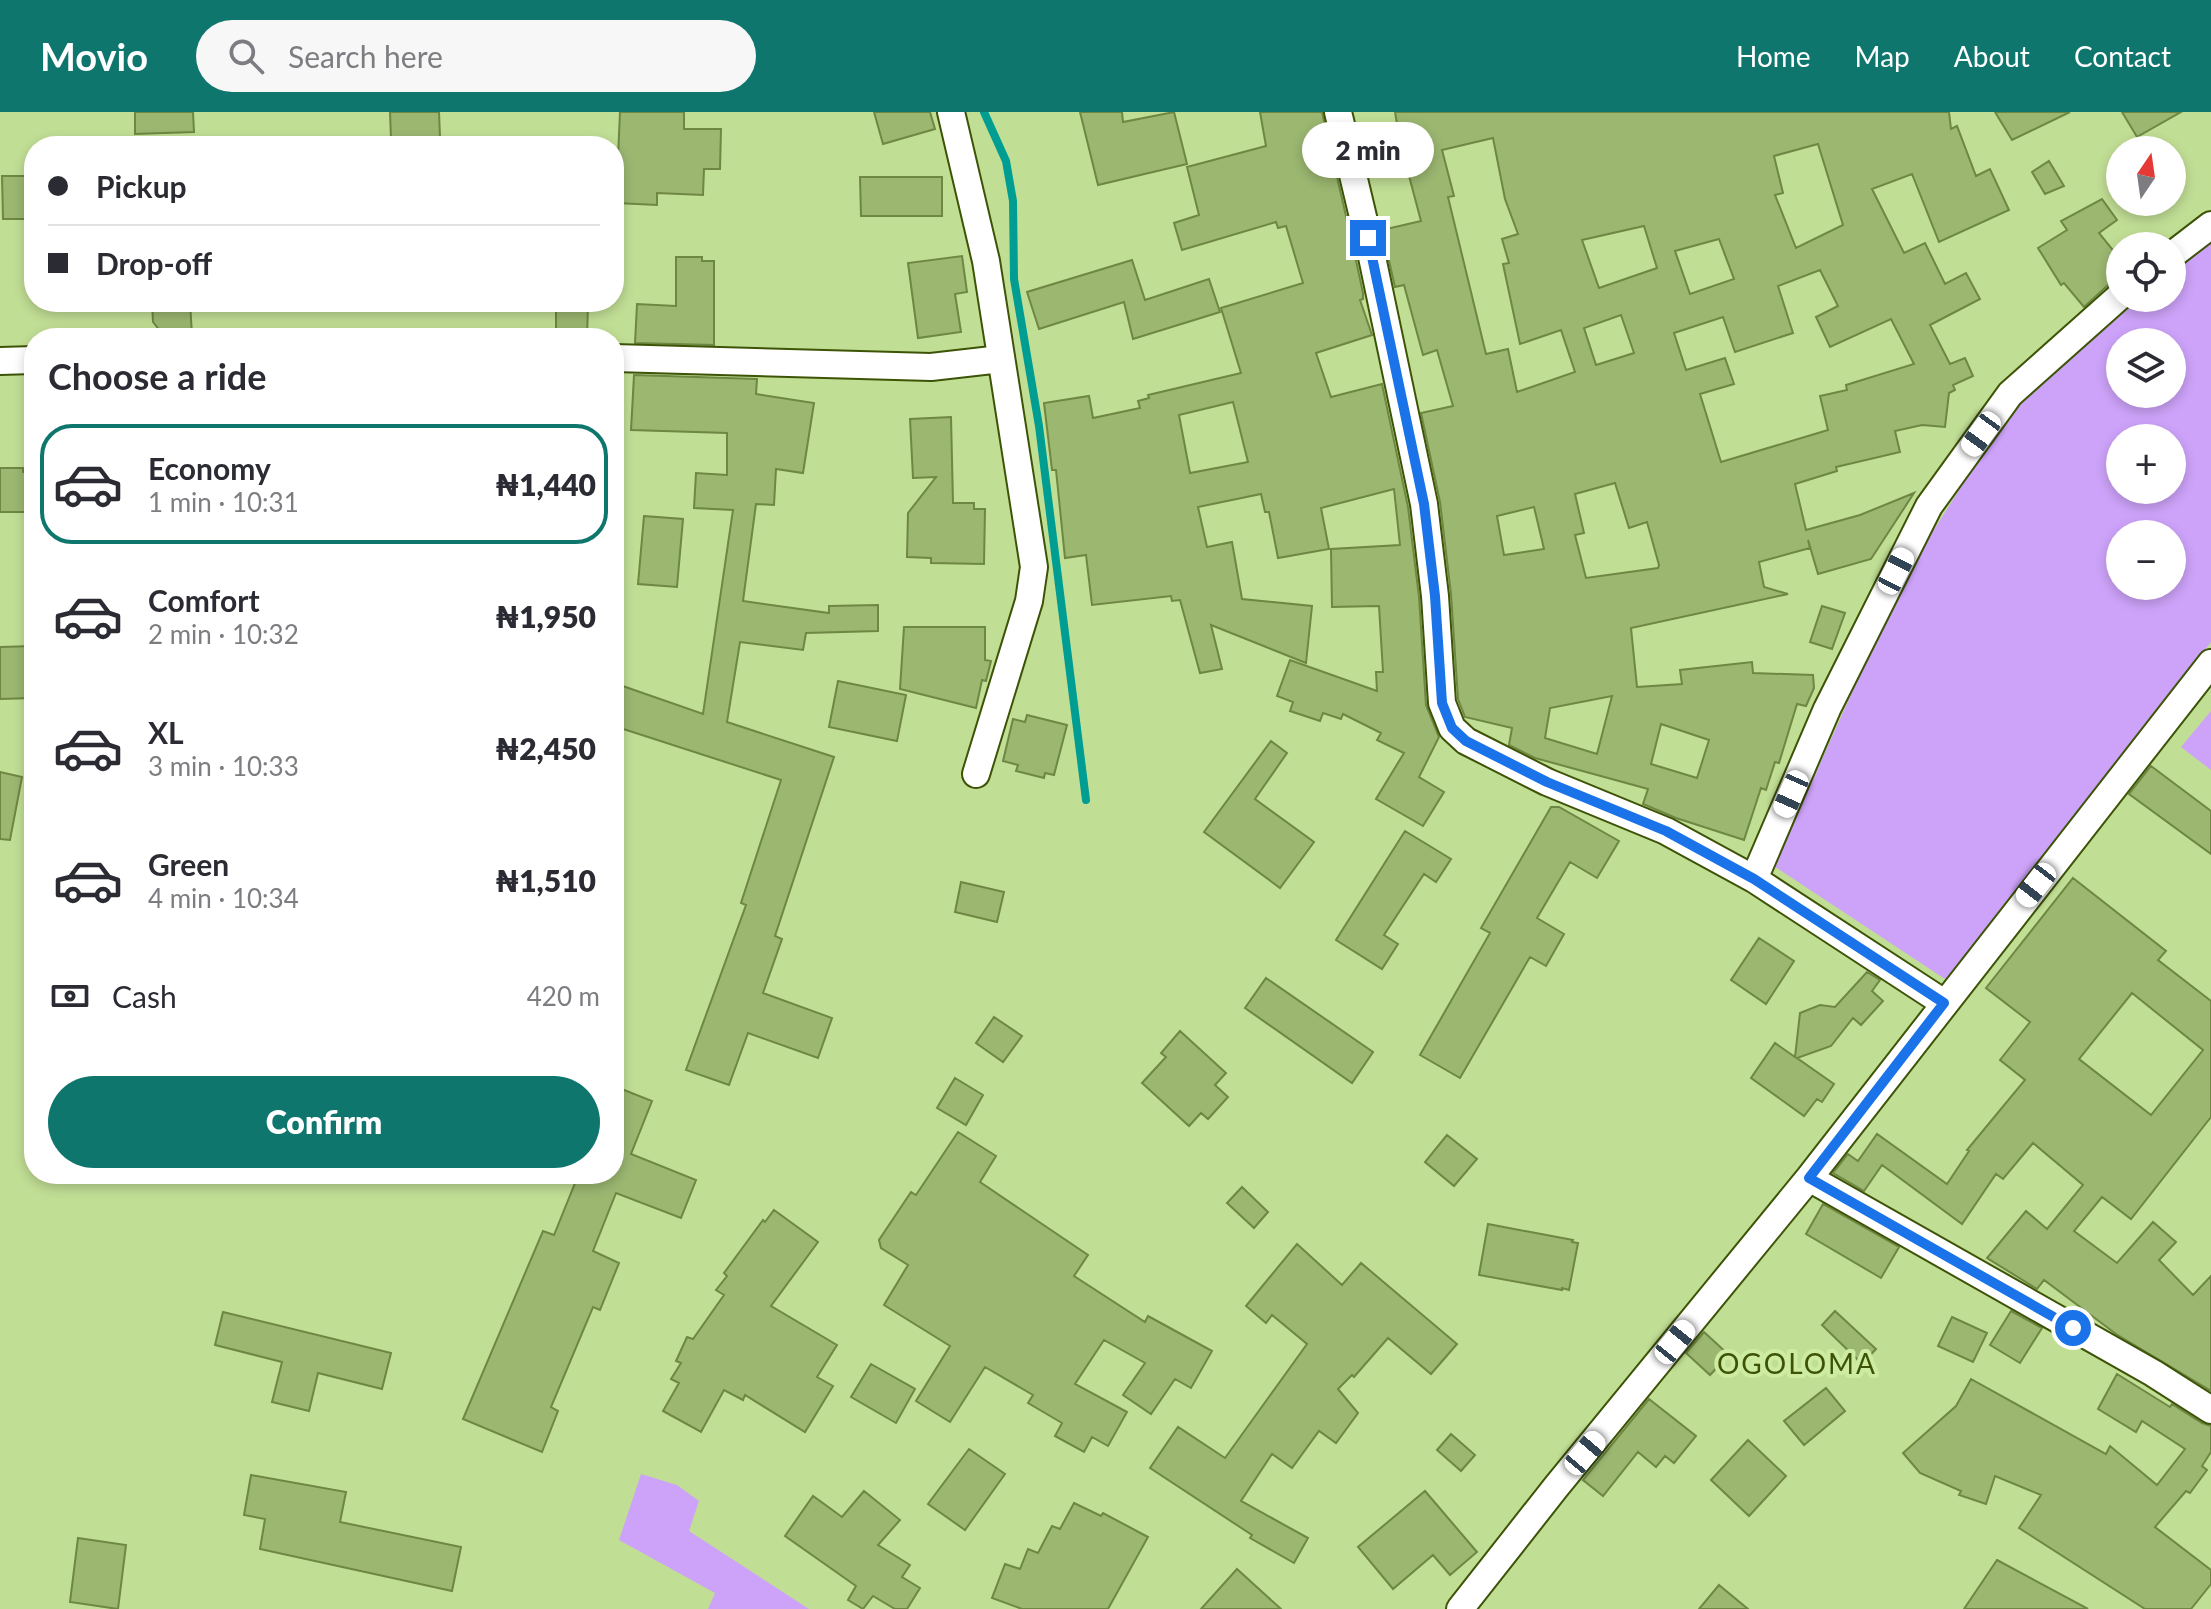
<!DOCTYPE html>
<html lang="en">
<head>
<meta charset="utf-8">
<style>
	:root { --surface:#fff; --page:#f7f7f7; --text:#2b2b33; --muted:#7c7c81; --line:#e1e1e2; --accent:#0f766e }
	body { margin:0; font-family:Lato,sans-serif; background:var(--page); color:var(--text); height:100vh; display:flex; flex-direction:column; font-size:30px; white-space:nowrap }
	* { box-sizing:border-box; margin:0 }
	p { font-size:26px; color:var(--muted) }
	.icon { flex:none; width:44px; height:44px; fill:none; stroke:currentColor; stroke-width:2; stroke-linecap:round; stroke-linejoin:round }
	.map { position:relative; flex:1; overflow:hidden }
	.details { position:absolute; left:24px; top:216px; width:600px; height:856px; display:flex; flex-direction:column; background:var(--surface); border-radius:32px; box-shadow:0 4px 12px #0003 }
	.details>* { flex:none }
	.guide { position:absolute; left:24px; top:24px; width:600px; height:176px; border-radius:32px; box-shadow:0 4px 12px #0003; display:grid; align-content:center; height:176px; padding:0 24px; background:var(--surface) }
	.needle { width:52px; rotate:13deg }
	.fabs { position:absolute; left:2106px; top:24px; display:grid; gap:16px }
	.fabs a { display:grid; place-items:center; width:80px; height:80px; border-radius:50%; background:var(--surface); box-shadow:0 4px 12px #0003; font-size:40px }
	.end { position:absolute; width:36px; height:36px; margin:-18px; border:10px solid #1a73e8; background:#fff; box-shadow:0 0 0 4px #fff }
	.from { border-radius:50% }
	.bubble { position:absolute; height:56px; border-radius:28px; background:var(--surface); box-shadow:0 4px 12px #0003; font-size:26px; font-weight:800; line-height:56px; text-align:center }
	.car { position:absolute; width:24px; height:48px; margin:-24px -12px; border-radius:10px; box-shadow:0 0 6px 2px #0007; background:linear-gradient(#fff 24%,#345 0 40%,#fff 0 76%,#345 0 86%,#fff 0) }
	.guide b { display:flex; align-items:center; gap:28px; height:76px; font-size:30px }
	.guide b+b { border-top:2px solid var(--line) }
	.guide i { width:20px; height:20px; background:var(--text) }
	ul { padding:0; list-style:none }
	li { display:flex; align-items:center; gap:24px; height:120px; margin:0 16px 12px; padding:0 8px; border:4px solid transparent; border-radius:32px }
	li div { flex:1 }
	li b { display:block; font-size:30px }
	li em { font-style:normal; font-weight:800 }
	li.on { border-color:var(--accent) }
	li>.icon { width:72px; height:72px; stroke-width:1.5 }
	h2 { padding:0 24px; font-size:36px; line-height:96px }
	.pay { display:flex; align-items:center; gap:20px; height:88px; padding:0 24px; font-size:30px }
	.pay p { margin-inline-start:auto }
	.primary-button { display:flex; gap:16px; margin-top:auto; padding:16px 24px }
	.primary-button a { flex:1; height:92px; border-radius:48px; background:var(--accent); color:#fff; font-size:32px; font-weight:800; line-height:92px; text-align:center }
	header { display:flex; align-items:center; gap:48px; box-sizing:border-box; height:112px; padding:0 40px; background:var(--accent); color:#fff }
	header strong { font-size:38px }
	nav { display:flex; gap:44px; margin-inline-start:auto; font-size:28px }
	.search { width:560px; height:72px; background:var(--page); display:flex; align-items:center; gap:20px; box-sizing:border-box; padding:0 28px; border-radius:44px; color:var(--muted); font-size:30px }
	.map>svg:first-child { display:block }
	.green { fill:#cda3f9; fill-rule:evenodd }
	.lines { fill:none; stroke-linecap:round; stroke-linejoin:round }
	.stream { stroke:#009d92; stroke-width:8 }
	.building { fill:#9bb770; stroke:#6e8742; stroke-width:2; fill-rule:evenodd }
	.minor-casing { stroke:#3d5407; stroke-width:30 }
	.minor { stroke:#fff; stroke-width:26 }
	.route { stroke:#1a73e8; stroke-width:10 }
	.labels { text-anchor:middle; stroke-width:8; stroke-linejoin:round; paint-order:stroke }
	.quarter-label { font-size:28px; letter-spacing:2px; fill:#3c5305; stroke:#ceeba2 }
</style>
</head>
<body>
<header>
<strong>Movio</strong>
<div class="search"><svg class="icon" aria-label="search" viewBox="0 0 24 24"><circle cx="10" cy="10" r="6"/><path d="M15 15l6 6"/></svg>Search here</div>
<nav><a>Home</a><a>Map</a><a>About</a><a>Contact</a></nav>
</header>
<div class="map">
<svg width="2211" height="1497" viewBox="0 0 2211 1497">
	<rect width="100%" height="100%" fill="#c1de95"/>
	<path class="green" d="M 2211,130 L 2211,530 L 1948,869 L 1774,754 L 1904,465 L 2006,304 L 2065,249 L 2142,186 L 2172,186 L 2172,162 ZM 2120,230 L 2172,230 L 2172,282 L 2120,282 ZM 2120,326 L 2172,326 L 2172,378 L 2120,378 ZM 2120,422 L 2172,422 L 2172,474 L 2120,474 Z
		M 2211,599 L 2211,658 L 2181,635 Z
		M 641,1362 L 677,1373 L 699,1389 L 689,1419 L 809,1497 L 708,1497 L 715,1481 L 619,1428 Z"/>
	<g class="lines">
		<path class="stream" d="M 984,0 L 1006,49 L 1013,89 L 1014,167 L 1039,314 L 1086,688"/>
	</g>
	<path class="building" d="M 135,0 L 193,0 L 194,20 L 135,22 Z
		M 390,0 L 439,0 L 440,25 L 391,27 Z
		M 620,0 L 684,0 L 684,17 L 721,17 L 720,57 L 704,57 L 703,83 L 657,81 L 657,93 L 616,91 Z
		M 874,0 L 930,0 L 935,17 L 883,32 Z
		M 1080,0 L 1122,0 L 1123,10 L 1174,0 L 1187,52 L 1098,73 Z
		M 1260,0 L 1322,0 L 1352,130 L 1363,181 L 1363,187 L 1360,188 L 1372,223 L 1316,241 L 1331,285 L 1382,272 L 1408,395 L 1419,485 L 1426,593 L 1439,625 L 1419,665 L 1444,680 L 1423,714 L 1376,687 L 1404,641 L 1377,628 L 1381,621 L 1343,602 L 1341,607 L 1323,601 L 1320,609 L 1290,599 L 1293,590 L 1277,584 L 1290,548 L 1377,579 L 1376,560 L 1383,560 L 1379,494 L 1332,495 L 1331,437 L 1400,433 L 1394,377 L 1321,396 L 1329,437 L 1278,446 L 1269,400 L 1265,400 L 1261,382 L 1198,395 L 1207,435 L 1232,430 L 1242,487 L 1312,494 L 1306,551 L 1211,513 L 1222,557 L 1200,561 L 1180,488 L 1172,489 L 1171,484 L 1092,493 L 1086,443 L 1065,446 L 1056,358 L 1052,358 L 1044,291 L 1089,284 L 1093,306 L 1140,296 L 1138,289 L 1149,286 L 1148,283 L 1241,261 L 1221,196 L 1303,171 L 1286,114 L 1278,116 L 1276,110 L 1182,138 L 1174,111 L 1199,103 L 1187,55 L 1266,34 ZM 1233,290 L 1248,350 L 1190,361 L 1179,303 Z
		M 1395,0 L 1949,0 L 1951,17 L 1957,14 L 1976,64 L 1990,57 L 2009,98 L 1939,130 L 1912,62 L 1872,77 L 1904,141 L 1925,131 L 1945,172 L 1966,161 L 1980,187 L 1930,213 L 1950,252 L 1965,246 L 1973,264 L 1953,273 L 1955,278 L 1949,281 L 1945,315 L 1922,313 L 1895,319 L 1900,340 L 1836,355 L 1837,359 L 1795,372 L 1806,418 L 1860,403 L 1914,381 L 1871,447 L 1818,462 L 1808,428 L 1810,436 L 1759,450 L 1764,475 L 1788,482 L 1631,516 L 1637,575 L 1682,572 L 1680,558 L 1752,550 L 1753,561 L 1813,563 L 1814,576 L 1806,594 L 1797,592 L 1779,651 L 1775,650 L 1766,678 L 1761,676 L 1744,728 L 1676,706 L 1643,692 L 1648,677 L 1535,646 L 1509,633 L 1512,616 L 1465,605 L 1458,587 L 1451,482 L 1440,390 L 1421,301 L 1453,294 L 1437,238 L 1423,243 L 1404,173 L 1395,175 L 1382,118 L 1421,109 L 1400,30 ZM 1493,26 L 1505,87 L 1518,122 L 1502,127 L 1509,151 L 1503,152 L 1520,232 L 1561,218 L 1575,260 L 1517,280 L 1508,237 L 1486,242 L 1448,85 L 1454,84 L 1442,38 ZM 1818,32 L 1843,113 L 1796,136 L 1775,83 L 1783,81 L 1774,44 ZM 1644,114 L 1657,156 L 1599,176 L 1582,128 ZM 1719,127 L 1734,167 L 1690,182 L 1675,139 ZM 1820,158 L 1838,194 L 1816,205 L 1830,235 L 1891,207 L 1914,252 L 1846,273 L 1847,278 L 1820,284 L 1828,318 L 1721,350 L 1700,282 L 1734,272 L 1725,246 L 1686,258 L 1674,221 L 1723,205 L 1735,240 L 1793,221 L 1778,174 ZM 1621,203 L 1634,241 L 1596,253 L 1584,216 ZM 1615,371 L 1629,416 L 1647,410 L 1659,453 L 1658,456 L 1586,466 L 1575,423 L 1584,421 L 1575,382 ZM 1534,395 L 1544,437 L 1504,443 L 1497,404 ZM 1612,584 L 1597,642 L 1545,626 L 1550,596 ZM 1661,612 L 1709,628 L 1697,666 L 1651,652 Z
		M 1995,0 L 2070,0 L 2012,28 Z
		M 2122,0 L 2181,0 L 2137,25 Z
		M 2049,49 L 2064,74 L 2045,82 L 2032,60 Z
		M 2,64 L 34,64 L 34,107 L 3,107 Z
		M 860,65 L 942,65 L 942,104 L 861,104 Z
		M 2102,87 L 2117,108 L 2099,121 L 2120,147 L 2120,168 L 2109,172 L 2084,195 L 2064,171 L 2061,173 L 2038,136 L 2067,118 L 2061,109 Z
		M 962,144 L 967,180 L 955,182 L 961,220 L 918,226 L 908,151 Z
		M 676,145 L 702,145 L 702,149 L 714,149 L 714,233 L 635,231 L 637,192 L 676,194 Z
		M 1132,148 L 1145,188 L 1209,167 L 1220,200 L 1133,227 L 1124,190 L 1039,217 L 1027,180 Z
		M 152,190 L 190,190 L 192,223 L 164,224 L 153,210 Z
		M 556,192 L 588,192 L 587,226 L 556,226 Z
		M 634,263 L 757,267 L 756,282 L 814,291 L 803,361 L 776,357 L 774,393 L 756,392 L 743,489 L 829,501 L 829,494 L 878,493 L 878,519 L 806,521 L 803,538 L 740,530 L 727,610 L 834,645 L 775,824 L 782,827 L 763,881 L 832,906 L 818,946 L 748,921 L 729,973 L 686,958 L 746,793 L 741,791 L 781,668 L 614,614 L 614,571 L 703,602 L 733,398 L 694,396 L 696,361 L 727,363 L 727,321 L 631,318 Z
		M 951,305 L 953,391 L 974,391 L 974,397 L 985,397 L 984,452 L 931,451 L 931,446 L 907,445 L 908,401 L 936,365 L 913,366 L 910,307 Z
		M 0,356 L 23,356 L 23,360 L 34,360 L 34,400 L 0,400 Z
		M 644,404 L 683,407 L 677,475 L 638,472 Z
		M 1822,494 L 1845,501 L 1832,537 L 1810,530 Z
		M 904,515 L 985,515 L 985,548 L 991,549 L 986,569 L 982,568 L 976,596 L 900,577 Z
		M 34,534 L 34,586 L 0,587 L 0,535 Z
		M 838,569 L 906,583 L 897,629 L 829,615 Z
		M 1027,603 L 1067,613 L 1054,663 L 1045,661 L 1044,666 L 1016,659 L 1018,653 L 1003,649 L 1013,607 L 1025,610 Z
		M 1271,629 L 1287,641 L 1255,687 L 1314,730 L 1280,776 L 1204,720 Z
		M 2151,654 L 2211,699 L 2211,742 L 2129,682 Z
		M 0,660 L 22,665 L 10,728 L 0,727 Z
		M 1551,695 L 1559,695 L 1619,729 L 1597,766 L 1570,750 L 1537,806 L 1564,822 L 1546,854 L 1530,845 L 1460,966 L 1420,943 L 1490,821 L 1481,816 Z
		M 1405,719 L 1451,747 L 1436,770 L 1424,762 L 1384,823 L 1398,832 L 1382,857 L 1336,828 Z
		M 2073,766 L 2166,839 L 2158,848 L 2211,889 L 2211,1005 L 2131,1107 L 2102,1085 L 2074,1119 L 2117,1151 L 2153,1110 L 2176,1130 L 2159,1148 L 2193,1183 L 2211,1164 L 2211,1279 L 2116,1222 L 2044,1168 L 2037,1177 L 1987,1146 L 2026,1099 L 2047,1117 L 2083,1073 L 2033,1031 L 2003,1067 L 1996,1062 L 1962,1112 L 1882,1053 L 1864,1079 L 1833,1061 L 1848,1042 L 1858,1049 L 1877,1022 L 1947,1072 L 1969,1039 L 1967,1038 L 2025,968 L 2000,948 L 2030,910 L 1986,876 ZM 2132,881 L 2203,938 L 2151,1003 L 2079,947 Z
		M 961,770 L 1004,780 L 997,810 L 955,800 Z
		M 1759,826 L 1794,849 L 1766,892 L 1731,868 Z
		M 1867,860 L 1880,868 L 1872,879 L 1883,889 L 1861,913 L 1853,906 L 1831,934 L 1797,946 L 1834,972 L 1822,990 L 1817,987 L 1804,1004 L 1751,966 L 1775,931 L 1795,945 L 1800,901 L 1820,893 L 1835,895 Z
		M 1266,866 L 1373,940 L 1352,971 L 1245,896 Z
		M 994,905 L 1022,924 L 1003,950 L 976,931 Z
		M 1180,919 L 1226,961 L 1215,973 L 1228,985 L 1208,1007 L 1201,1001 L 1189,1014 L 1142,971 L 1166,945 L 1161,941 Z
		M 955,966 L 983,983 L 966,1013 L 937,996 Z
		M 614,974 L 652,989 L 631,1042 L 696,1068 L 681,1106 L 616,1081 L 593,1139 L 619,1151 L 600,1198 L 593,1195 L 551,1295 L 558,1299 L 542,1340 L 463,1307 L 543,1119 L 554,1123 L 577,1066 L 572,1062 L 614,1062 Z
		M 958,1020 L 996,1044 L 980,1070 L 1088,1143 L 1074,1164 L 1145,1210 L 1148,1204 L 1212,1239 L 1191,1276 L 1175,1267 L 1151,1302 L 1123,1283 L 1145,1251 L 1104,1228 L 1075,1272 L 1127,1300 L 1108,1334 L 1092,1325 L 1084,1340 L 1055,1324 L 1062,1311 L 1028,1291 L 1033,1283 L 985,1255 L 950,1310 L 916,1289 L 950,1234 L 884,1193 L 908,1153 L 881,1136 L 879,1128 L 911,1080 L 916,1083 Z
		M 1447,1023 L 1477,1047 L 1454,1074 L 1425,1050 Z
		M 1242,1075 L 1268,1100 L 1254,1116 L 1227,1091 Z
		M 1823,1092 L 1899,1135 L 1881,1166 L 1806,1122 Z
		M 774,1098 L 818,1130 L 771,1194 L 837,1233 L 817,1265 L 833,1274 L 805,1320 L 745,1283 L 743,1288 L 724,1278 L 701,1320 L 663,1299 L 679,1271 L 671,1267 L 681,1251 L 676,1249 L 687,1225 L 693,1227 L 724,1183 L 716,1178 L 727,1164 L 724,1161 L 763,1108 L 765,1110 Z
		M 1488,1112 L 1573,1128 L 1572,1130 L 1578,1131 L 1569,1178 L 1562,1176 L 1562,1178 L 1479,1163 Z
		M 1297,1132 L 1342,1173 L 1361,1151 L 1457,1232 L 1431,1262 L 1388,1226 L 1354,1265 L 1352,1263 L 1338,1277 L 1358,1301 L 1336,1331 L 1319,1319 L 1292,1356 L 1272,1342 L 1241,1389 L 1308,1426 L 1294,1451 L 1250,1426 L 1252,1423 L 1150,1356 L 1178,1315 L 1225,1346 L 1307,1232 L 1272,1203 L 1266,1211 L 1246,1194 Z
		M 1835,1199 L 1876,1237 L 1862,1252 L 1822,1213 Z
		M 2011,1199 L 2042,1216 L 2020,1251 L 1990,1233 Z
		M 223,1200 L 391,1241 L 382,1277 L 318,1261 L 309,1299 L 272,1290 L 282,1250 L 215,1233 Z
		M 1952,1205 L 1987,1221 L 1973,1250 L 1938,1234 Z
		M 1704,1220 L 1729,1243 L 1710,1263 L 1686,1241 Z
		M 871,1252 L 915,1277 L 896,1311 L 851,1285 Z
		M 2117,1262 L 2170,1295 L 2172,1292 L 2202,1311 L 2211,1314 L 2211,1340 L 2202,1354 L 2207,1358 L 2190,1381 L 2186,1379 L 2155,1415 L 2211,1458 L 2211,1472 L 2191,1497 L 2145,1497 L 2019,1416 L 2041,1383 L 1995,1364 L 1986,1392 L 1959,1383 L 1961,1379 L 1920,1361 L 1903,1341 L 1956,1294 L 1971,1267 L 2106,1342 L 2110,1334 L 2157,1373 L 2185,1337 L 2142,1309 L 2136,1320 L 2098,1297 Z
		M 1826,1276 L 1845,1299 L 1804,1333 L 1784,1309 Z
		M 1649,1287 L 1696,1324 L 1674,1351 L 1665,1344 L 1656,1355 L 1638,1340 L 1603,1384 L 1583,1368 Z
		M 1451,1322 L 1475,1343 L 1461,1359 L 1437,1338 Z
		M 1748,1328 L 1786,1364 L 1749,1404 L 1711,1368 Z
		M 969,1337 L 1005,1362 L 965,1418 L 928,1392 Z
		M 251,1363 L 346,1380 L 340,1410 L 461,1435 L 452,1479 L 260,1437 L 265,1407 L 244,1403 Z
		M 864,1379 L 900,1408 L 878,1433 L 910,1453 L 902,1465 L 920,1476 L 907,1497 L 895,1497 L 873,1484 L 863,1497 L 848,1488 L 856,1474 L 785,1424 L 813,1384 L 842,1405 Z
		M 1425,1379 L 1477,1440 L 1450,1463 L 1433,1443 L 1393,1477 L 1358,1435 Z
		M 1074,1391 L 1101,1404 L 1103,1401 L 1148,1425 L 1108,1497 L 1022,1497 L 992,1486 L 1005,1452 L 1020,1457 L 1028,1437 L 1038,1441 L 1052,1414 L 1060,1417 Z
		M 78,1426 L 126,1433 L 118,1497 L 70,1490 Z
		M 1997,1448 L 2088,1497 L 1964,1497 Z
		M 1237,1457 L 1281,1497 L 1201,1497 Z
		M 1719,1473 L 1748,1497 L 1699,1497 Z"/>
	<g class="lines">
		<g class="minor-casing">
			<path id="minor" d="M 951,0 L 986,149 L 1034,455 L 1029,489 L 976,662
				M 1338,0 L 1368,126 L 1424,392 L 1435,484 L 1442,591 L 1452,616 L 1466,629 L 1547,670 L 1666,719 L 1754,767 L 1944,891
				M 2172,143 L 2211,113
				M 614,246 L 931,255 L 1001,247
				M 0,249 L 34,248
				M 1754,767 L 1827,597 L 1929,394 L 2010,282 L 2120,184
				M 1809,1066 L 2153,1261 L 2211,1298
				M 1460,1497 L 1556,1375 L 1809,1066 L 2211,551"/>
		</g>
		<use href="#minor" class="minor"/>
	</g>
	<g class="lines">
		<path class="route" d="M 1368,126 L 1424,392 L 1435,484 L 1442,591 L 1452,616 L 1466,629 L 1547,670 L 1666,719 L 1754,767 L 1944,891 L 1809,1066 L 2073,1216"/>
	</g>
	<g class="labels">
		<g class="quarter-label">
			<text x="1797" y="1262">OGOLOMA</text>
		</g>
	</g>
</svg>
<div class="fabs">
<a><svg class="needle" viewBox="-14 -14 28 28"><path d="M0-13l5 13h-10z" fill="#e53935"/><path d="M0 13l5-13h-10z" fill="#7c7c81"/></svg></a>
<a><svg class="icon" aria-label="locate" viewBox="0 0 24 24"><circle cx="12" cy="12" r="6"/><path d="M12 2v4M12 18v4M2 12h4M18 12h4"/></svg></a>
<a><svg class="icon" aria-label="layers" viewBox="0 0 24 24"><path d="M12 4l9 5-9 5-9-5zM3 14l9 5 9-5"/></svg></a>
<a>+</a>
<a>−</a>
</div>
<i class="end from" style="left:2073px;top:1216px"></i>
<i class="end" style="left:1368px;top:126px"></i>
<div class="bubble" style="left:1302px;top:10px;width:132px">2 min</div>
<i class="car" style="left:1981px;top:322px;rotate:216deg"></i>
<i class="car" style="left:1896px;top:459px;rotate:27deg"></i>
<i class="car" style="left:1791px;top:682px;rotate:204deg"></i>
<i class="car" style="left:2036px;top:773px;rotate:218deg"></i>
<i class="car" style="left:1675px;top:1230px;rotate:39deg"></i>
<i class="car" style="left:1585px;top:1341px;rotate:40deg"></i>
<div class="guide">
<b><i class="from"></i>Pickup</b>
<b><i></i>Drop-off</b>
</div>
<section class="details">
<h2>Choose a ride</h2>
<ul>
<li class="on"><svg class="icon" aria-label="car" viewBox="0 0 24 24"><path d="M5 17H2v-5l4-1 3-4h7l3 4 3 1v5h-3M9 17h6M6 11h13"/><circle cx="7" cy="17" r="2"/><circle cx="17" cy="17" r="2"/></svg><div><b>Economy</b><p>1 min · 10:31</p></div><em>₦1,440</em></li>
<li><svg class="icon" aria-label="car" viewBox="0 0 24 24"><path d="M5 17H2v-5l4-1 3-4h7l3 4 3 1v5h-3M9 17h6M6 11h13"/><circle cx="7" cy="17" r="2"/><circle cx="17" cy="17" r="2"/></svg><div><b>Comfort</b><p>2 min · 10:32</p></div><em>₦1,950</em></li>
<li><svg class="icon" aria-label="car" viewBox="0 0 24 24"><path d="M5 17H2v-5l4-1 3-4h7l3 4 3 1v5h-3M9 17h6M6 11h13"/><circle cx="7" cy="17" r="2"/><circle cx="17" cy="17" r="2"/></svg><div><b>XL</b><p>3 min · 10:33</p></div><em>₦2,450</em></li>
<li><svg class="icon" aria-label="car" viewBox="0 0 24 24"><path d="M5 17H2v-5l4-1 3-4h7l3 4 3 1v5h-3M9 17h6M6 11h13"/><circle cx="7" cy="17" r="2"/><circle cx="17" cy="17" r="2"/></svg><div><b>Green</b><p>4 min · 10:34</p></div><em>₦1,510</em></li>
</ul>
<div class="pay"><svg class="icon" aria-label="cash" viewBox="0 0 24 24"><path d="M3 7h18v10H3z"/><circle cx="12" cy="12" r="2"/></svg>Cash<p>420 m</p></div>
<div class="primary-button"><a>Confirm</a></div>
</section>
</div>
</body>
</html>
